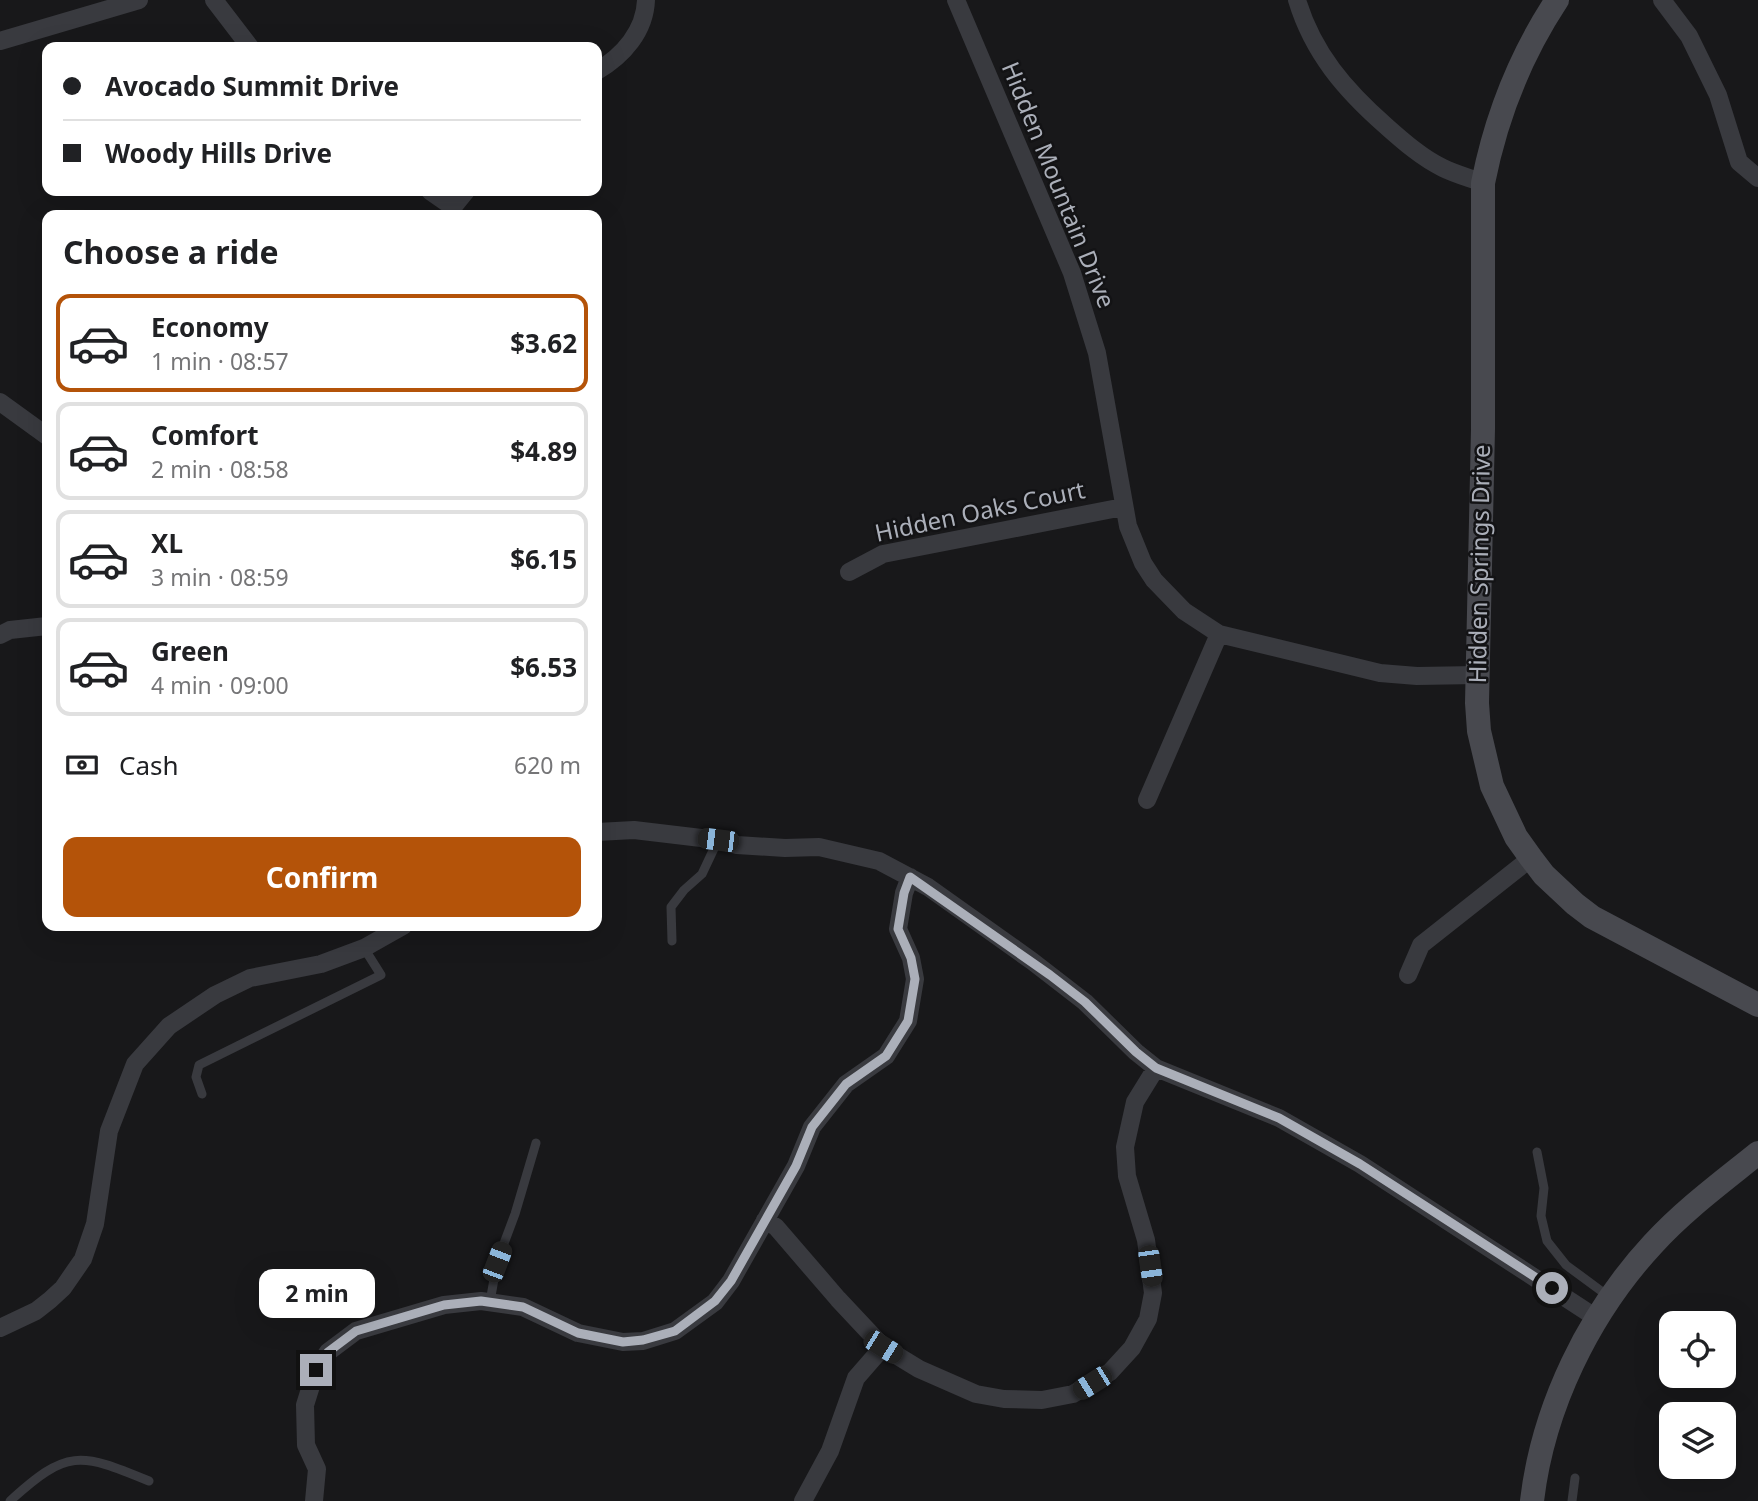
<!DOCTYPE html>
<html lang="en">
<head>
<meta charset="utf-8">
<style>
	:root { --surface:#fff; --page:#f2f2f2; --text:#202124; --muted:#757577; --line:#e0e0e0; --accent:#b45309 }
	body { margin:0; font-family:"Noto Sans",sans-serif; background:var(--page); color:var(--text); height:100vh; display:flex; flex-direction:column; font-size:26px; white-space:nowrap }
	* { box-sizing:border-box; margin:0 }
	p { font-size:23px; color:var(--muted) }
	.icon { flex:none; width:38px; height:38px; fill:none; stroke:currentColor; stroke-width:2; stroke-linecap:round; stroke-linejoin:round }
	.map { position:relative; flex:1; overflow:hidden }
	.panel { position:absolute; left:42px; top:210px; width:560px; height:721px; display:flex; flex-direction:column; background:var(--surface); border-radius:14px; box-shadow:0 7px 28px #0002 }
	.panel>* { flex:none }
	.hud { position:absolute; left:42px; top:42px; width:560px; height:154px; border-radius:14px; box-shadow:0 7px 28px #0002; display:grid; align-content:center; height:154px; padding:0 21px; background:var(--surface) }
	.tools { position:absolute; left:1659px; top:1311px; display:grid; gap:14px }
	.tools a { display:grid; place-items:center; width:77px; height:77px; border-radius:14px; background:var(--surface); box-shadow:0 7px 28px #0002; font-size:35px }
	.end { position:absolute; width:32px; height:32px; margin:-16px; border:9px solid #abafb9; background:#111; box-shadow:0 0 0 4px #111 }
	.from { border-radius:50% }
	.bubble { position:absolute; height:49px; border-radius:14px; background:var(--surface); box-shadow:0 7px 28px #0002; font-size:23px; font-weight:700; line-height:49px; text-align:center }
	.car { position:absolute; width:21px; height:42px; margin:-21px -10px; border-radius:9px; box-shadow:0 0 5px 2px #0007; background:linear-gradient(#222 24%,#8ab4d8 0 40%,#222 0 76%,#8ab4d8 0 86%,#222 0) }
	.hud b { display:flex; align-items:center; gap:24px; height:66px; font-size:26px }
	.hud b+b { border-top:2px solid var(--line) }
	.hud i { width:18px; height:18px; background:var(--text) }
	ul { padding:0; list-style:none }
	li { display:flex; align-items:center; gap:21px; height:98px; margin:0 14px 10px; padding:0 7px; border:4px solid var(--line); border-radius:14px }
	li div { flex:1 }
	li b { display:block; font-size:26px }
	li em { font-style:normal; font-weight:700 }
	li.current { border-color:var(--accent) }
	li>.icon { width:63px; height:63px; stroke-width:1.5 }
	h2 { padding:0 21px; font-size:32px; line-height:84px }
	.pay { display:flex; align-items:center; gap:18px; height:77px; padding:0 21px; font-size:26px }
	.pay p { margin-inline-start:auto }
	.primary-button { display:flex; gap:14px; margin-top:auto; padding:14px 21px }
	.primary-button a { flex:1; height:80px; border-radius:14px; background:var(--accent); color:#fff; font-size:28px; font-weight:700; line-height:80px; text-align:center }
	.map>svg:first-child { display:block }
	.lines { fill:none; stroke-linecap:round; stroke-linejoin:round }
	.lane { stroke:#393a3f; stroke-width:9 }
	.street { stroke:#393a3f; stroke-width:18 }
	.secondary { stroke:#48494f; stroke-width:24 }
	.route { stroke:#abafb9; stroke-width:9 }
	.labels { text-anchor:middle; stroke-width:5; stroke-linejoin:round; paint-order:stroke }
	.street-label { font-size:24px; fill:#abafb9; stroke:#131315 }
</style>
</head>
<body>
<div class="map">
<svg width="1758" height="1501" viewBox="0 0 1758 1501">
	<rect width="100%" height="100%" fill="#18181a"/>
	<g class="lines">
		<path class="lane" d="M 672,941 L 671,907 L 684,890 L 702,874 L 718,840
			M 202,1094 L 196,1077 L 199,1065 L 381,975 L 364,948
			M 1537,1152 L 1544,1188 L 1541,1216 L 1547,1241 L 1566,1265 L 1608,1296
			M 490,1302 L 497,1262 L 515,1214 L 536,1143
			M 10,1501 C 67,1449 79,1452 149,1481
			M 1572,1501 L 1575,1478"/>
		<path class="street" d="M 214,0 L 250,47
			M 956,0 L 1072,273 L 1097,353 L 1128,526 L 1143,563 L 1154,580 L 1184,611 L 1219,634 L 1380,673 L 1417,676 L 1477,675
			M 1297,0 C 1313,53 1345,90 1386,126 C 1403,141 1422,158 1443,168 C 1455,174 1470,178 1483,183
			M 1662,0 L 1689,36 L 1718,95 L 1739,162 L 1758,178
			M 0,41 L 139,0
			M 597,71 C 623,56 645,31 646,0
			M 430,191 L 453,207 L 466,191
			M 0,402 L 47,436
			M 849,572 L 883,554 L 1123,507
			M 0,635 L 10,630 L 47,626
			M 1147,800 L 1219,634
			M 597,832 L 634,830 L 718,840 L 737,845 L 785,848 L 819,847 L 879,861 L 928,887 L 1032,961 L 1085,1002 L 1136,1052 L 1156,1068 L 1279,1118 L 1360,1164 L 1598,1319
			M 1408,975 L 1421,945 L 1531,858
			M 765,1220 L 776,1227 L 838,1299 L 883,1347 L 919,1369 L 976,1394 L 1004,1399 L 1042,1400 L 1073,1394 L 1110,1372 L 1132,1348 L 1148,1319 L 1153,1293 L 1146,1240 L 1127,1176 L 1125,1147 L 1135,1102 L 1156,1068
			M 0,1328 L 36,1311 L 50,1300 L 63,1288 L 83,1259 L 95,1224 L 109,1131 L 135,1064 L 169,1026 L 215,995 L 250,978 L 321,964 L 364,948 L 403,926
			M 314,1501 L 317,1469 L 306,1445 L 305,1405 L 316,1370 L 328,1352 L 356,1331 L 444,1305 L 481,1301 L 523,1307 L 578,1333 L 623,1342 L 643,1341 L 675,1331 L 715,1302 L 731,1281 L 796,1166 L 812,1127 L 846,1084 L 886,1056 L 908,1021 L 915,979 L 911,958 L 898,929 L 904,893 L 910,877
			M 803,1501 L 830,1451 L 856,1378 L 883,1347"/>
		<path class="secondary" d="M 1557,0 C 1520,56 1496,117 1483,183 L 1483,429 L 1477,703 L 1479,731 L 1492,786 L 1516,837 L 1531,858 L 1544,875 L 1575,904 L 1592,917 L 1758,1005
			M 1532,1501 C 1543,1407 1589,1313 1653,1244 C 1684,1210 1722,1182 1758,1153"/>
	</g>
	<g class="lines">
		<path class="route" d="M 316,1370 L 328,1352 L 356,1331 L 444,1305 L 481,1301 L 523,1307 L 578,1333 L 623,1342 L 643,1340 L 675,1331 L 715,1301 L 731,1281 L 796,1166 L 812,1127 L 846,1084 L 886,1056 L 908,1021 L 915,979 L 911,958 L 898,929 L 904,893 L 910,877 L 1050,975 L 1085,1002 L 1136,1052 L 1156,1068 L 1279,1118 L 1360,1164 L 1552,1288"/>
	</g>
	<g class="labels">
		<g class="street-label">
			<text transform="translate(1058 185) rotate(68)" y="8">Hidden Mountain Drive</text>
			<text transform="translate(980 512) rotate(-12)" y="8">Hidden Oaks Court</text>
			<text transform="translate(1480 564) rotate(-89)" y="8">Hidden Springs Drive</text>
		</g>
	</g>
</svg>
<div class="tools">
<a><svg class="icon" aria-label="locate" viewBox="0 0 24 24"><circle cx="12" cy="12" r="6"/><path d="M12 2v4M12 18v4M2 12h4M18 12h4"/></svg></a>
<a><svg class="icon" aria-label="layers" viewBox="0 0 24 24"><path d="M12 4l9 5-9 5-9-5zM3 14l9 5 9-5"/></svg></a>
</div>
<i class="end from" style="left:1552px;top:1288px"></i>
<i class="end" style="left:316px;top:1370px"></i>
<div class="bubble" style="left:259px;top:1269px;width:116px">2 min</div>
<i class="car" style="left:718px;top:840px;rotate:277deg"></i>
<i class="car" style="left:497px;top:1262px;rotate:21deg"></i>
<i class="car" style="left:1150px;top:1266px;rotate:172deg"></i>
<i class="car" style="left:883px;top:1347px;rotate:122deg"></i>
<i class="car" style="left:1092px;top:1383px;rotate:238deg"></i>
<div class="hud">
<b><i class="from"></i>Avocado Summit Drive</b>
<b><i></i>Woody Hills Drive</b>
</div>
<section class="panel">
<h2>Choose a ride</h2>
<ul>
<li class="current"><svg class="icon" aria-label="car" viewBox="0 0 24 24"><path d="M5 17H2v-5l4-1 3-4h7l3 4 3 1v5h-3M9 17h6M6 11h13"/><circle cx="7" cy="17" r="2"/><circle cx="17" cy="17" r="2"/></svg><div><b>Economy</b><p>1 min · 08:57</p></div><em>$3.62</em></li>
<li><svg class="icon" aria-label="car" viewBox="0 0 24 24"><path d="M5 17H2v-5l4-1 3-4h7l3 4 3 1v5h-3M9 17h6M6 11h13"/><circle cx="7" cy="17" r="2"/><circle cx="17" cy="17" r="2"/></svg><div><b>Comfort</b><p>2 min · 08:58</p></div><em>$4.89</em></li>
<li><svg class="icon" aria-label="car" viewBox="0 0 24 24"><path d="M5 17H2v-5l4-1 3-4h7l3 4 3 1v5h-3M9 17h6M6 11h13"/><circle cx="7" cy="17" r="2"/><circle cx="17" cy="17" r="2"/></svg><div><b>XL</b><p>3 min · 08:59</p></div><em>$6.15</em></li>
<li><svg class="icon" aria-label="car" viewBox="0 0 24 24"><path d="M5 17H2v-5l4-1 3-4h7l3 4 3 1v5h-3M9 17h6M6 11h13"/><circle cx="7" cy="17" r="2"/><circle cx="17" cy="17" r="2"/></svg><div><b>Green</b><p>4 min · 09:00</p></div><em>$6.53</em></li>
</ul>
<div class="pay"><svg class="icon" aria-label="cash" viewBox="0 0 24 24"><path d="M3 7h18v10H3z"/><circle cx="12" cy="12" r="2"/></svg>Cash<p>620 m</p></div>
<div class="primary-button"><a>Confirm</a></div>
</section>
</div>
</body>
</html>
